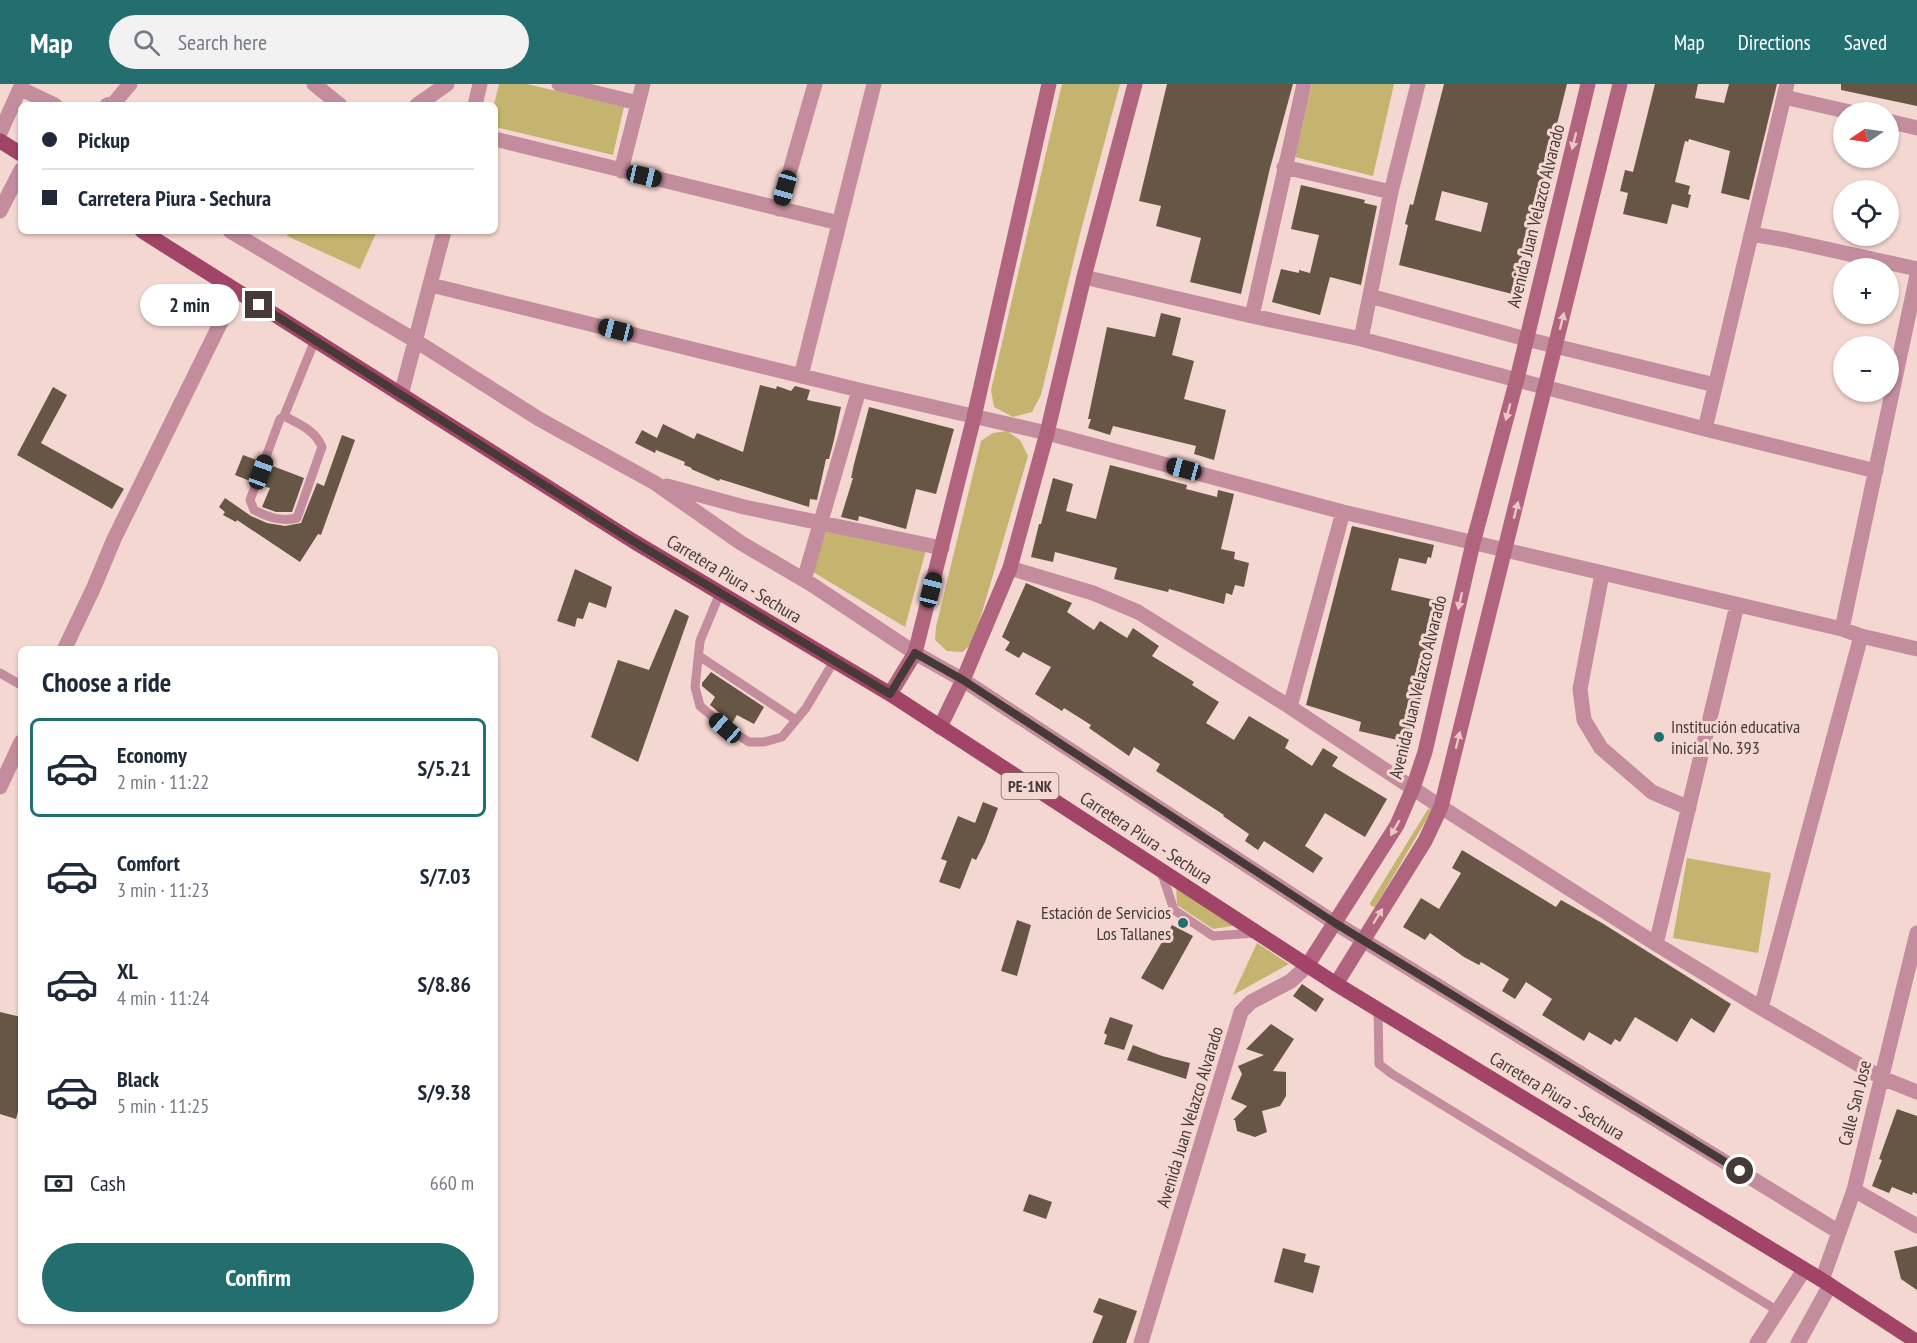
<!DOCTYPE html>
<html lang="en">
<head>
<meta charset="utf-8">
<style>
	:root { --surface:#fff; --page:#f2f2f3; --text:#1f2937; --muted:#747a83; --line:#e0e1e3; --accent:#236e6f }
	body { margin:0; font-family:"PT Sans Narrow",sans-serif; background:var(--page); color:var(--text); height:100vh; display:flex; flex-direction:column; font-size:22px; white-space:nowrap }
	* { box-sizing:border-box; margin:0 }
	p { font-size:20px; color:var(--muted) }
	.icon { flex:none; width:33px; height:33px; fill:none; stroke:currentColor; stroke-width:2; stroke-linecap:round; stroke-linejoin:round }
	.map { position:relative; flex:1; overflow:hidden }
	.drawer { position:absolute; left:18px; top:562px; width:480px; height:678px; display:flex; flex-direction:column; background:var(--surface); border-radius:9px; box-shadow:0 2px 4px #0004 }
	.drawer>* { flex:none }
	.top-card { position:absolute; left:18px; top:18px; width:480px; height:132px; border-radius:9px; box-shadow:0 2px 4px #0004; display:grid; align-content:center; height:132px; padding:0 24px; background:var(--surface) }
	.needle { width:39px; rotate:257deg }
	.controls { position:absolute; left:1833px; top:18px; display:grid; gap:12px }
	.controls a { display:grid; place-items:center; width:66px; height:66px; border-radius:50%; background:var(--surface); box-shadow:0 2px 4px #0004; font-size:30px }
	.end { position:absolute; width:27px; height:27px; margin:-14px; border:8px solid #453a37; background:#fff; box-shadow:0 0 0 3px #fff }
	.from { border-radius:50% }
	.bubble { position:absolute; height:42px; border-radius:21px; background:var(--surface); box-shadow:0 2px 4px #0004; font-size:20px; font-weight:700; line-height:42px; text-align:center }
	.car { position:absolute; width:18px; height:36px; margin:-18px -9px; border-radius:8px; box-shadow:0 0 4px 2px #0007; background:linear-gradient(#222 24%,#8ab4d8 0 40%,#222 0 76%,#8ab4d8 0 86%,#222 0) }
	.top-card b { display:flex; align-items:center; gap:21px; height:57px; font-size:22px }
	.top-card b+b { border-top:2px solid var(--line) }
	.top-card i { width:15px; height:15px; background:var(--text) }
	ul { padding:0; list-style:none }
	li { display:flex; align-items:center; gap:18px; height:99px; margin:0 12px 9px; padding:0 12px; border:3px solid transparent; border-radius:9px }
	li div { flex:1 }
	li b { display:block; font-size:22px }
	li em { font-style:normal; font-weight:700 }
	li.on { border-color:var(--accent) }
	li>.icon { width:54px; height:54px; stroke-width:1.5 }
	h2 { padding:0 24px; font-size:27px; line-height:72px }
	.pay { display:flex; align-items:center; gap:15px; height:66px; padding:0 24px; font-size:22px }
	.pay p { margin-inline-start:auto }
	.cta { display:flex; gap:12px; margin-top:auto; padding:12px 24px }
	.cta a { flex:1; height:69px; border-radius:36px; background:var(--accent); color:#fff; font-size:24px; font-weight:700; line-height:69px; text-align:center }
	header { display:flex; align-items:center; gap:36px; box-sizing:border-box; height:84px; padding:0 30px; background:var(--accent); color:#fff }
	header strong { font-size:28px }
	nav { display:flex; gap:33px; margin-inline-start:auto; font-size:21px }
	.search { width:420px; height:54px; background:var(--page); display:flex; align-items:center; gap:15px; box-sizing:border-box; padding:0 21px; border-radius:33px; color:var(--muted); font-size:22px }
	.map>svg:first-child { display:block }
	.green { fill:#c4b46f }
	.building { fill:#675645; fill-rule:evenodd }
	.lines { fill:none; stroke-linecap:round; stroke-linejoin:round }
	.lane { stroke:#c38d9d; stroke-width:9 }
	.street { stroke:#c38d9d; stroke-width:15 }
	.secondary { stroke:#b1647e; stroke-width:15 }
	.primary { stroke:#a24467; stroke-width:15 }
	.oneway { fill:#ebc6c5 }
	.route { stroke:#453a37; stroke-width:8 }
	.poi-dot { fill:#236e6f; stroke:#f5d7d1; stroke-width:2 }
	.labels { text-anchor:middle; stroke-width:6; stroke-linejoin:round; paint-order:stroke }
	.shield { fill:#f5d7d1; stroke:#7a6965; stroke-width:1.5 }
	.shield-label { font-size:16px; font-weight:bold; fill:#453a37 }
	.street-label { font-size:18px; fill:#453a37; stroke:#f5d7d1 }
	.poi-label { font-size:18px; fill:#453a37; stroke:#f5d7d1; text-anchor:start }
</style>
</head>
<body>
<header>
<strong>Map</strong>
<div class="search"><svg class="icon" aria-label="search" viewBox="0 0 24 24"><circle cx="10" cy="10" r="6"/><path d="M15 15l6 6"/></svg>Search here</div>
<nav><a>Map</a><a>Directions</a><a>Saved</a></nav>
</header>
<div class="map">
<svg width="1917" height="1259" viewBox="0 0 1917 1259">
	<rect width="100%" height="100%" fill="#f5d7d1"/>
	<path class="green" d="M 499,0 L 527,0 L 624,23 L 613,71 L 495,43 L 494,21 Z
		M 1062,0 L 1120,0 L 1080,150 L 1041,311 L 1032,328 L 1013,333 L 994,323 L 991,306 Z
		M 1312,0 L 1394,0 L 1373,92 L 1295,73 Z
		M 289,147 L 377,147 L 360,185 L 287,152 Z
		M 1007,347 L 1020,356 L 1028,372 L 973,559 L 962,568 L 947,567 L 935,556 L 936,543 L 981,357 L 993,349 Z
		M 827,444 L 926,466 L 905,543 L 813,488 Z
		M 1428,725 L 1431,725 L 1431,728 L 1375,823 L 1371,822 L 1370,819 Z
		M 1687,774 L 1771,789 L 1758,869 L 1673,854 Z
		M 1176,802 L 1238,841 L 1213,845 L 1177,821 Z
		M 1257,859 L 1289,880 L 1233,911 Z"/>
	<path class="building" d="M 1167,0 L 1293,0 L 1270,84 L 1241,210 L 1190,198 L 1201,154 L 1156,142 L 1161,122 L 1139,117 Z
		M 1444,0 L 1567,0 L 1540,108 L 1539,108 L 1512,210 L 1399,181 L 1408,141 L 1405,140 L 1410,120 L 1413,121 ZM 1442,107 L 1488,119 L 1481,148 L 1435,136 Z
		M 1655,0 L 1698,0 L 1695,14 L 1724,19 L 1729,0 L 1777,0 L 1749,116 L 1721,109 L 1730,67 L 1689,55 L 1688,58 L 1685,57 L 1675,98 L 1690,102 L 1688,110 L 1691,111 L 1688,124 L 1672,120 L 1667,140 L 1623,130 L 1628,109 L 1620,107 L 1625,86 L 1633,88 Z
		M 1841,0 L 1917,0 L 1917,22 L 1841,6 Z
		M 1301,101 L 1365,116 L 1364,119 L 1377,122 L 1361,201 L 1330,193 L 1320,231 L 1272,218 L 1281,185 L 1299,189 L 1299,186 L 1310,189 L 1319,151 L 1291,145 Z
		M 1161,229 L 1181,234 L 1172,271 L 1194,277 L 1184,315 L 1226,326 L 1214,376 L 1194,370 L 1196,362 L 1155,352 L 1113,342 L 1110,351 L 1088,344 L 1091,335 L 1088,335 L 1107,243 L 1155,253 Z
		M 760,301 L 776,305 L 777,302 L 791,307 L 795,302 L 810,306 L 807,316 L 841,323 L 834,356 L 829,375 L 826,375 L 817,416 L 810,415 L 809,423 L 720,395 L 719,397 L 691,385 L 692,384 L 684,381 L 685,378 L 656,366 L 655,369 L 635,359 L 642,346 L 657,354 L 663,340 L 694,355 L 697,349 L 743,368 Z
		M 53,303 L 67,311 L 41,359 L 124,405 L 112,425 L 17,371 Z
		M 869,323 L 954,345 L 936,410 L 916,405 L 906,445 L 859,432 L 858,437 L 841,433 L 853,394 L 851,394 L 854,380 Z
		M 342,351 L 355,356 L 321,451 L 318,450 L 300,478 L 237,436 L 236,438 L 223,431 L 225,428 L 219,423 L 225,414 L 251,432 L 267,439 L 285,442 L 301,439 L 317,399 L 324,402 Z
		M 243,371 L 257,376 L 250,397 L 235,391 Z
		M 270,381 L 304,394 L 292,428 L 276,428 L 262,423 L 270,404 L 262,402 Z
		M 1110,381 L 1187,401 L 1186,405 L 1217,413 L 1218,406 L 1234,410 L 1221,465 L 1235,468 L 1234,475 L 1249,479 L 1244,503 L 1235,501 L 1232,511 L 1226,509 L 1224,520 L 1169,505 L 1168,508 L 1114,495 L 1117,484 L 1055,468 L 1053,478 L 1031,473 L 1039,440 L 1041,440 L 1053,394 L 1073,400 L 1066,427 L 1096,435 Z
		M 1352,442 L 1434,461 L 1431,474 L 1428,473 L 1426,480 L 1399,474 L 1391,506 L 1444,518 L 1410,659 L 1359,647 L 1361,638 L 1306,621 Z
		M 575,485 L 612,503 L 606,524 L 589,518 L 583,535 L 577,534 L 575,543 L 557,537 Z
		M 1026,499 L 1072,519 L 1067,528 L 1094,546 L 1100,537 L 1127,554 L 1133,544 L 1159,562 L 1152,572 L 1194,598 L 1192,601 L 1219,618 L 1206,639 L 1234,656 L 1249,632 L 1289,656 L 1285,664 L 1312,682 L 1323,664 L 1338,673 L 1332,682 L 1387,715 L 1365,753 L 1325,729 L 1305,762 L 1323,774 L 1313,789 L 1264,757 L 1258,766 L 1245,757 L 1249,750 L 1223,732 L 1224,731 L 1156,687 L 1160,680 L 1134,663 L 1129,672 L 1089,644 L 1091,641 L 1064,624 L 1062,627 L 1035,610 L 1051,583 L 1023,568 L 1019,574 L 1005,566 L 1010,558 L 1002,553 Z
		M 675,525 L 689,532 L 638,678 L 591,653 L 618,576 L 649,586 Z
		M 711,588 L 764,623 L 754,640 L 737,631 L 732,639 L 710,621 L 715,613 L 702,602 L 702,599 Z
		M 983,718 L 998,724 L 985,758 L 976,776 L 972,774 L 960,805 L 939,798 L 947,777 L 941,775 L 958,732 L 975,739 Z
		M 1462,766 L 1556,823 L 1561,816 L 1602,839 L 1731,920 L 1714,949 L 1691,934 L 1677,958 L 1635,933 L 1620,958 L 1615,955 L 1611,961 L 1589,948 L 1584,957 L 1542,931 L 1552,915 L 1526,898 L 1515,915 L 1502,907 L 1509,895 L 1481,878 L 1479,881 L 1464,873 L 1430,849 L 1425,856 L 1403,843 L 1421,814 L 1439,825 L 1461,789 L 1452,784 Z
		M 1017,836 L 1031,841 L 1017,892 L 1001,887 Z
		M 1172,841 L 1193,852 L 1163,906 L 1141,894 Z
		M 1302,900 L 1324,915 L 1316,928 L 1293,912 Z
		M 0,928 L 21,933 L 21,1017 L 16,1035 L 0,1030 Z
		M 1110,933 L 1133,941 L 1124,966 L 1104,960 L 1107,951 L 1104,949 Z
		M 1271,940 L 1294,955 L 1273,987 L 1286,988 L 1286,1012 L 1280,1022 L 1262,1027 L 1267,1048 L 1255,1053 L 1237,1047 L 1235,1036 L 1233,1036 L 1247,1022 L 1231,1015 L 1242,990 L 1238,982 L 1264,971 L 1246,965 Z
		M 1133,961 L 1162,972 L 1190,979 L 1186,995 L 1127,976 Z
		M 1897,1025 L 1917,1032 L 1917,1110 L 1913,1108 L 1912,1111 L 1892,1103 L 1889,1109 L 1872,1102 L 1882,1076 L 1879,1075 Z
		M 1029,1110 L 1052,1118 L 1046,1135 L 1023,1127 Z
		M 1917,1162 L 1917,1206 L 1901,1195 L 1894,1167 Z
		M 1283,1164 L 1306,1170 L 1304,1178 L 1320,1182 L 1313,1209 L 1274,1198 Z
		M 1099,1214 L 1137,1227 L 1126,1259 L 1092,1259 L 1103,1232 L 1093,1228 Z"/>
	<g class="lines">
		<path class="lane" d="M 284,332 C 299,340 315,346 322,363 L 297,434 C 280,438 268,433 254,426 L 250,416 L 280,335 Z
			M 284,332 L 315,256
			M 720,509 L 700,557 L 695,603 L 700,622 L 725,643 L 749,658 L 764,658 L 782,653 L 806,624 L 834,577
			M 699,572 L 796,636
			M 0,589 L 21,601
			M 1161,787 L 1174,826 L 1213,852 L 1255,849
			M 1378,925 L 1379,980 L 1392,990 L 1778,1227"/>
		<path class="street" d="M 314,0 L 340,21
			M 559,0 L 638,19
			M 21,5 L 55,21
			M 1784,13 L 1850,28
			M 107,21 L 114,19 L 130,0
			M 417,21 L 447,0
			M 475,21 L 480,0
			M 1888,37 L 1917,44
			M 0,49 L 22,0
			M 495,55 L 839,139
			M 1284,83 L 1391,108
			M 621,87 L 643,0
			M 779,125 L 815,0
			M 0,127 L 21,86
			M 230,147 L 416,257 L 539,335 L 655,399 L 741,459 L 811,500 L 915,569 L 963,596 L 1335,839 L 1839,1148
			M 1751,150 L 1786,156 L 1917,185
			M 1084,193 L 1252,232 L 1361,255 L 1705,345 L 1876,387
			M 431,201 L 859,306 L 1047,349 L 1343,428 L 1842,545 L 1861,552 L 1917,565
			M 1370,212 L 1526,255 L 1715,301
			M 1252,232 L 1304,0
			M 1361,255 L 1391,108 L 1418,0
			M 801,292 L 874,0
			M 401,311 L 444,147
			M 1705,345 L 1787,0
			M 667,402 L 744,423 L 942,464
			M 1010,484 L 1093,509 L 1138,528 L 1290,623 L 1441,723 L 1656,860 L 1761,924 L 1882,994 L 1917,1008
			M 1602,490 L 1580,605 L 1584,636 L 1601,664 L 1652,708 L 1689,724
			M 804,496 L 859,306
			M 1842,545 L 1917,191
			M 64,566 L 94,503 L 114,455 L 220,240 L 235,206
			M 1290,623 L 1343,428
			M 0,703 L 21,658
			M 1656,860 L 1737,521
			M 1761,924 L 1861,552
			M 1854,1106 L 1917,1142
			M 1822,1196 L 1854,1106 L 1917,849
			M 1141,1259 L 1241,928 L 1251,918 L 1291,897 L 1307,882
			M 1757,1259 L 1804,1186
			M 1798,1259 L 1830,1201"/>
		<path class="secondary" d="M 890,610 L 915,569 L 974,333 L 1049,0
			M 940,643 L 963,596 L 1010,484 L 1047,349 L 1084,193 L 1135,0
			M 1307,882 L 1397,741 L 1413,704 L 1425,668 L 1473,459 L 1517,295 L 1588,0
			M 1336,900 L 1425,757 L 1441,723 L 1620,0"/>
		<path class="primary" d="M 0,57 L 21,70
			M 142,147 L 633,457 L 890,610 L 1336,900 L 1822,1196 L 1917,1258"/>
	</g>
	<defs><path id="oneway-solid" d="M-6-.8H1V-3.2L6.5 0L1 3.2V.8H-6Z" transform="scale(1.5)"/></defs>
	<g class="oneway">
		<use href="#oneway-solid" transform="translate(1574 57) rotate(104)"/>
		<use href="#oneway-solid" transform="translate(1562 237) rotate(-76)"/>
		<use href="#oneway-solid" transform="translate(1508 328) rotate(105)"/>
		<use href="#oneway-solid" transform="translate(1516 426) rotate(-76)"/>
		<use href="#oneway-solid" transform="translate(1460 517) rotate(103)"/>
		<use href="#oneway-solid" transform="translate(1458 656) rotate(-76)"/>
		<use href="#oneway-solid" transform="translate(1395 744) rotate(120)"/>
		<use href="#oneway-solid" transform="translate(1378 832) rotate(-58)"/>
	</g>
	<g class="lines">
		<path class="route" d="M 259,221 L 633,457 L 890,610 L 915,569 L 963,596 L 1335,839 L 1740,1087"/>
	</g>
	<g class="poi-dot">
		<circle cx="1659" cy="653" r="6"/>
		<circle cx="1183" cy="839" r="6"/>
	</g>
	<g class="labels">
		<rect class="shield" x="1001.5" y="689" width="57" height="26" rx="4.5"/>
		<g class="shield-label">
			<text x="1030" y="708">PE-1NK</text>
		</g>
		<g class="street-label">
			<text transform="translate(1536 132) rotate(-76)" y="6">Avenida Juan Velazco Alvarado</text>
			<text transform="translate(734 495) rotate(31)" y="6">Carretera Piura - Sechura</text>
			<text transform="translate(1418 603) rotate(-76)" y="6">Avenida Juan Velazco Alvarado</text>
			<text transform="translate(1146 754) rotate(33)" y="6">Carretera Piura - Sechura</text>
			<text transform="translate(1557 1012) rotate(31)" y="6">Carretera Piura - Sechura</text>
			<text transform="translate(1855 1019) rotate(-76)" y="6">Calle San Jose</text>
			<text transform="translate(1190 1033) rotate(-73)" y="6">Avenida Juan Velazco Alvarado</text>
		</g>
		<g class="poi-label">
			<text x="1671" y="649">Institución educativa<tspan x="1671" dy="21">inicial No. 393</tspan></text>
			<text x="1171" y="835" text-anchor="end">Estación de Servicios<tspan x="1171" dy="21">Los Tallanes</tspan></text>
		</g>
	</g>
</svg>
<div class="controls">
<a><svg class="needle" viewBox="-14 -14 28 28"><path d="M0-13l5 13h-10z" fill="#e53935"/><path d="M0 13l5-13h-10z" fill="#747a83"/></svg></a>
<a><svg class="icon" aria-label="locate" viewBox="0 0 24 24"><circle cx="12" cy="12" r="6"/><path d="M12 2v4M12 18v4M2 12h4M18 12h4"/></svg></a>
<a>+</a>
<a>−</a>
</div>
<i class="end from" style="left:1740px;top:1087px"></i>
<i class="end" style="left:259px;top:221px"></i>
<div class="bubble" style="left:140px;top:200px;width:99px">2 min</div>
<i class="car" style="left:644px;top:92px;rotate:103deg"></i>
<i class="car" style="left:785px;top:104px;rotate:196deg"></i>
<i class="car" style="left:616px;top:246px;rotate:284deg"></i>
<i class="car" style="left:1184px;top:385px;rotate:285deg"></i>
<i class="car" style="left:261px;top:388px;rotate:20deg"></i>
<i class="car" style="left:931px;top:506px;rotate:14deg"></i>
<i class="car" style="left:725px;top:644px;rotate:311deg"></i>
<div class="top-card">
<b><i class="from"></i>Pickup</b>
<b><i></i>Carretera Piura - Sechura</b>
</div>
<section class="drawer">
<h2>Choose a ride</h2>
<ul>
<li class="on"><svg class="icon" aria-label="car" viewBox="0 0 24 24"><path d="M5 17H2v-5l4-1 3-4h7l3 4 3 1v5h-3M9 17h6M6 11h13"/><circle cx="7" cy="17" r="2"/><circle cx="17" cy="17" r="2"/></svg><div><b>Economy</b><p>2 min · 11:22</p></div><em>S/5.21</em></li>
<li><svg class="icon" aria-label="car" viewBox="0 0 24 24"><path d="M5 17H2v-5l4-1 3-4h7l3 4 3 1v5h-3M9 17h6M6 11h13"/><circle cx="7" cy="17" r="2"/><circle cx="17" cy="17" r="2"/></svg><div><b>Comfort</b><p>3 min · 11:23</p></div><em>S/7.03</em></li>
<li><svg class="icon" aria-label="car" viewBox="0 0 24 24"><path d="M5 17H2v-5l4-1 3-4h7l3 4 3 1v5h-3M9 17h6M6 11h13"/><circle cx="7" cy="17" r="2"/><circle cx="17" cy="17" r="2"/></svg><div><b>XL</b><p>4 min · 11:24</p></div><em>S/8.86</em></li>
<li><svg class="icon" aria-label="car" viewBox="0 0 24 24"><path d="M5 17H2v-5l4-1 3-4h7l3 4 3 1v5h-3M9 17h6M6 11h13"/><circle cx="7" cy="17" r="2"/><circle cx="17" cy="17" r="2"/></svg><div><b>Black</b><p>5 min · 11:25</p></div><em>S/9.38</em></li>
</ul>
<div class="pay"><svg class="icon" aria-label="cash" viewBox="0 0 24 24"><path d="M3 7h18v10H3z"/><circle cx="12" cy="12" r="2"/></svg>Cash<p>660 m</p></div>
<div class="cta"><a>Confirm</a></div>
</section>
</div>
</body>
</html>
